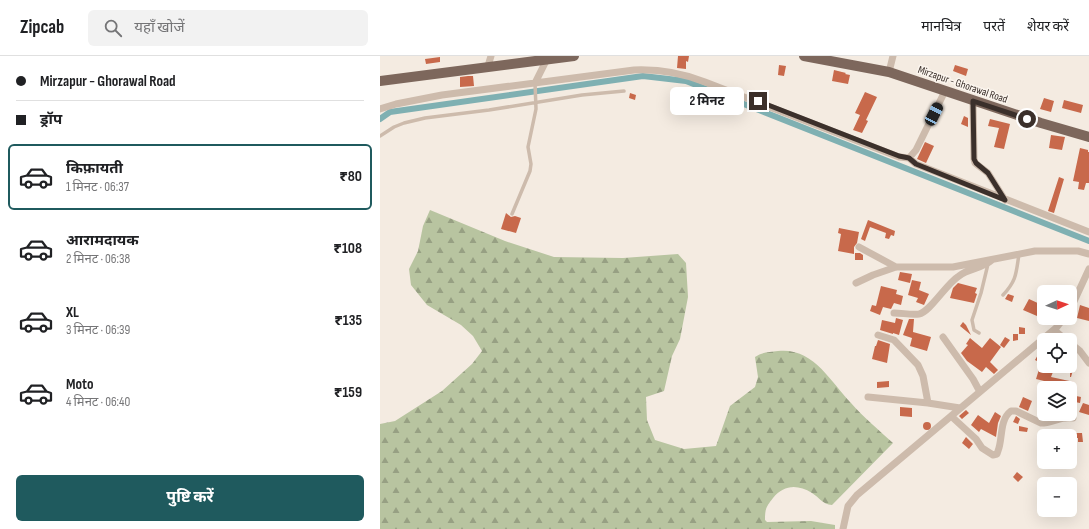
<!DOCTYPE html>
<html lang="hi">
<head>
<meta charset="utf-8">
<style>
	:root { --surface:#fff; --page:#f2f2f2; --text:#202124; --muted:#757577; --line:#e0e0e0; --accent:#1f5a5e }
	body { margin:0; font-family:"Sofia Sans Condensed","Noto Sans Devanagari",sans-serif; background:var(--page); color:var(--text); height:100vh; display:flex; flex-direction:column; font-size:15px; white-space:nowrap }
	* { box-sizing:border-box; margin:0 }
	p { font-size:13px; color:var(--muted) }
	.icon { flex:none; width:22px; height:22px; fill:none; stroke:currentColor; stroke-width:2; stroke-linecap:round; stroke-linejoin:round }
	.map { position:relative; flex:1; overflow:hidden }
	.side { display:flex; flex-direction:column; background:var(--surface); width:380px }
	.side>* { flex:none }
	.banner { display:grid; align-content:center; height:88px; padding:0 16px; background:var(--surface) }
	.needle { width:26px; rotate:87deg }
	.tools { position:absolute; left:657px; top:229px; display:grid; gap:8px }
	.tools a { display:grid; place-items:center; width:40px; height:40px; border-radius:6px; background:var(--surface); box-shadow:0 4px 16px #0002; font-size:20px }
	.end { position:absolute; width:18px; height:18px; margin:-9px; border:5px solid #3b302b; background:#fff; box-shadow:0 0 0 2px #fff }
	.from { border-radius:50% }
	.bubble { position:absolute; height:28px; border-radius:6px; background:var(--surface); box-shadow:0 4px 16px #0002; font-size:13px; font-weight:700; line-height:28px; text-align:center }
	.car { position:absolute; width:12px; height:24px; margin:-12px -6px; border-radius:5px; box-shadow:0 0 3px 1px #0007; background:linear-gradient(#222 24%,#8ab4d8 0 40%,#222 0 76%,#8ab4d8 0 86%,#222 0) }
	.banner b { display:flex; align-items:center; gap:14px; height:38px; font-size:15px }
	.banner b+b { border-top:1px solid var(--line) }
	.banner i { width:10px; height:10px; background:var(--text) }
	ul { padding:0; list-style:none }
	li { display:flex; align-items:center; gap:12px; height:66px; margin:0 8px 6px; padding:0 8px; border:2px solid transparent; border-radius:6px }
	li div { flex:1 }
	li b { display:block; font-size:15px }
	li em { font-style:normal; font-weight:700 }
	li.selected { border-color:var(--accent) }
	li>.icon { width:36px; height:36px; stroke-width:1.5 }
	.cta { display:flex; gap:8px; margin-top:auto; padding:8px 16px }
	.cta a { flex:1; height:46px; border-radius:6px; background:var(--accent); color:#fff; font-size:16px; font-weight:700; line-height:46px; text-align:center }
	header { display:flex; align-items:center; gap:24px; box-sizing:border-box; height:56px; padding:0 20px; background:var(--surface); border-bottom:1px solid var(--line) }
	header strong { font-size:19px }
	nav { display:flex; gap:22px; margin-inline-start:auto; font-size:14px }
	.search { width:280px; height:36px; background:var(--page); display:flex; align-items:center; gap:10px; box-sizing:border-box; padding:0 14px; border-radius:6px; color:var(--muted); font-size:15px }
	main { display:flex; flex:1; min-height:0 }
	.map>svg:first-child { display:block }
	.forest { fill:url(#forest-firs) }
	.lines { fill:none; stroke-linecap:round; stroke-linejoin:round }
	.canal { stroke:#7fb0b2; stroke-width:6 }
	.building { fill:#c8694b }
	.lane { stroke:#cdbbac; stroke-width:3.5 }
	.street { stroke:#cdbbac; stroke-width:7 }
	.primary { stroke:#7d675c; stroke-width:10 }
	.route { stroke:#3b302b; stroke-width:5 }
	.labels { text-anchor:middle; stroke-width:3; stroke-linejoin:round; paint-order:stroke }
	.street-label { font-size:11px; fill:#3b302b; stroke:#fbf5ee }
</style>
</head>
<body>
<header>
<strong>Zipcab</strong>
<div class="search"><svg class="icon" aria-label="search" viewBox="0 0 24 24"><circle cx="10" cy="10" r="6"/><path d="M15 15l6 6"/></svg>यहाँ खोजें</div>
<nav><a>मानचित्र</a><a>परतें</a><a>शेयर करें</a></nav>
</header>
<main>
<section class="side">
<div class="banner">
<b><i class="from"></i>Mirzapur - Ghorawal Road</b>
<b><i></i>ड्रॉप</b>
</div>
<ul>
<li class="selected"><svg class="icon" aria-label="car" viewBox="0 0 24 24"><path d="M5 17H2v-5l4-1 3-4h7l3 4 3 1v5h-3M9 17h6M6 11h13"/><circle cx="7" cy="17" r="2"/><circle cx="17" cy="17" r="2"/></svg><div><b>किफ़ायती</b><p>1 मिनट · 06:37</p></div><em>₹80</em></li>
<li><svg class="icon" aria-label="car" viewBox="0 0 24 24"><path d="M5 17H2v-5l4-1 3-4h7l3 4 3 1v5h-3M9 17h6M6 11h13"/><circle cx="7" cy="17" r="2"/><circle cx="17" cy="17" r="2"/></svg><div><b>आरामदायक</b><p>2 मिनट · 06:38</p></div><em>₹108</em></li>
<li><svg class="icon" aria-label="car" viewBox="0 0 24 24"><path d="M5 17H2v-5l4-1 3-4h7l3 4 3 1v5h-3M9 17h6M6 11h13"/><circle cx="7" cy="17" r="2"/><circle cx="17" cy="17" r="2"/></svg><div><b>XL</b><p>3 मिनट · 06:39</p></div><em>₹135</em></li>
<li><svg class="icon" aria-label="car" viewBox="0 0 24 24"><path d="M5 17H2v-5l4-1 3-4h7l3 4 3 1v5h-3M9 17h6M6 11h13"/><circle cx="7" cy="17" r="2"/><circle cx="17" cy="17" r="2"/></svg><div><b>Moto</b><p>4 मिनट · 06:40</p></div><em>₹159</em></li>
</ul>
<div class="cta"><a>पुष्टि करें</a></div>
</section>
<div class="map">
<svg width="709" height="473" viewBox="0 0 709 473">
	<defs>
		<pattern id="forest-firs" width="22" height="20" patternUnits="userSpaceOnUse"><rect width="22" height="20" fill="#b8c4a0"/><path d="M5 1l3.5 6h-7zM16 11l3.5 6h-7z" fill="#97a083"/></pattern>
	</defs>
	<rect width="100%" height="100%" fill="#f4ebe1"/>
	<path class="forest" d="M 50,154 L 125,185 L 174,201 L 243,202 L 298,198 L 306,207 L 308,241 L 300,283 L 292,300 L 284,335 L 266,341 L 267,364 L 275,384 L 304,393 L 336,390 L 350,350 L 375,331 L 378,321 L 375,301 C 382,296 389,296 398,295 C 433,291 450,325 471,347 C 484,362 499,374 513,387 L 452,449 C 442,448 440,442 432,437 C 417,428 404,429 393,442 C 386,451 385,453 385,464 L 387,466 L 431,465 L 455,469 L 455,473 L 0,473 L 0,368 L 15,365 L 62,335 L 92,308 L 102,295 L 93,280 L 81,269 L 47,249 L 31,229 L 29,213 L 38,195 L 43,170 Z"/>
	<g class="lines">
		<path class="canal" d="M 0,63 L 10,56 L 263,20 L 306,25 L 709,185"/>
	</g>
	<path class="building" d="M 298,0 L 309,0 L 308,6 L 306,5 L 306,13 L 297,12 Z
		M 60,1 L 60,6 L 46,8 L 45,3 Z
		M 399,9 L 406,10 L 404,20 L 398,19 Z
		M 575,9 L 588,13 L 586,20 L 573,15 Z
		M 454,14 L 466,17 L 465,18 L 470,19 L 468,28 L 452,25 Z
		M 88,20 L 93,20 L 94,30 L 80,31 L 80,21 Z
		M 485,36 L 497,41 L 486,64 L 488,65 L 482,77 L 473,74 L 480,59 L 475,57 Z
		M 250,37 L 256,39 L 255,44 L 249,42 Z
		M 664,42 L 674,45 L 671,56 L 660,53 Z
		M 684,44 L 703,49 L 701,57 L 682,52 Z
		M 584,60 L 588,62 L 588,71 L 581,68 Z
		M 610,63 L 630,68 L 624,93 L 614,91 L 619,72 L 608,70 Z
		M 671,79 L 685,81 L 682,94 L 669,92 Z
		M 545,86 L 554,90 L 546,107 L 537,103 Z
		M 700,92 L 708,94 L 708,96 L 709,96 L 709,127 L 706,127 L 704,134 L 698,133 L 699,126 L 693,125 Z
		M 679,121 L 684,123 L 674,157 L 668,155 Z
		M 126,157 L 131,161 L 135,160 L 141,162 L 136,177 L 121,173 Z
		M 488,164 L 515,175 L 514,180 L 511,179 L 509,183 L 505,182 L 506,177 L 490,171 L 485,185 L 481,183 Z
		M 459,172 L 479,176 L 477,187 L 474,191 L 474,198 L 458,195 L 461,178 L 458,177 Z
		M 475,197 L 480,197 L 483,199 L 483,204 L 475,204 Z
		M 520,216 L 532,218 L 530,227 L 518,224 Z
		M 532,224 L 541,226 L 539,234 L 549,238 L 544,249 L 536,246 L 538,242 L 528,239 Z
		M 578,227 L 597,232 L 595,237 L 597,238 L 594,247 L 570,242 L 573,232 Z
		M 501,230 L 517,234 L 516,238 L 523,240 L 521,249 L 514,247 L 511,253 L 503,251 L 500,259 L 490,255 L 492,249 L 496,250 Z
		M 628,238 L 634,240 L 632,246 L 625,243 Z
		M 649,243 L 662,249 L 657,260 L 643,254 Z
		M 700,249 L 709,252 L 709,265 L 697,262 Z
		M 516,262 L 523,264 L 519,279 L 513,277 L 513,278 L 500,274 L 502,264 L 515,267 Z
		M 529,263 L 534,263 L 533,276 L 551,281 L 547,295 L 530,290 L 532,282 L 523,279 Z
		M 583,266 L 586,269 L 591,279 L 580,270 Z
		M 639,271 L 645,272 L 645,278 L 639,278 Z
		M 633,278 L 638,278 L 638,284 L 633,285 Z
		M 625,281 L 630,284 L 624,292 L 620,289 Z
		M 590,282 L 602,292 L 610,282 L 621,291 L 610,306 L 618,314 L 614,318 L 606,311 L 602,316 L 587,305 L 581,297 L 588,289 L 586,288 Z
		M 498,284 L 510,288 L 507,307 L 492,303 L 495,290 L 496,290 Z
		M 659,297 L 664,300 L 664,313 L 673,316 L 671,321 L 694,326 L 693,332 L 686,332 L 686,331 L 669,328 L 669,330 L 663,328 L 664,325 L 656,323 L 661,307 L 655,304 Z
		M 690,303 L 696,304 L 691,321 L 690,321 Z
		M 509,325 L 509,331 L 497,332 L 497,326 Z
		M 691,339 L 701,341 L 700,347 L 690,345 Z
		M 643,341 L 652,345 L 648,355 L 639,351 Z
		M 703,347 L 709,349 L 709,359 L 699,356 Z
		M 520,351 L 532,352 L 532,361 L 520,360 Z
		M 586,354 L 589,357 L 582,363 L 579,360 Z
		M 615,356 L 621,360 L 618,367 L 616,381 L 601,373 L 599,376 L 591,369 L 598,359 L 609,367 Z
		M 636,360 L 640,363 L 638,368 L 633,366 Z
		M543 370a4 4 0 1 1 8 0a4 4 0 1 1-8 0Z
		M 639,370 L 648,372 L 647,376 L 639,375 Z
		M 692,377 L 702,377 L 703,386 L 698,386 L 698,382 L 692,382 Z
		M 586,381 L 593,388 L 589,393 L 582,387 Z
		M 637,416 L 643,421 L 638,426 L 633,421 Z"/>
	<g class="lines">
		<path class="lane" d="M 0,80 L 14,71 L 24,67 L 45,62 L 109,54 L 202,39 L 244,35
			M 132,158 L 150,115 L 151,108 L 148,91 L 156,53 L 155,27
			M 623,239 C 637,224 636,217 639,198
			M 599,277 L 594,274 L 592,264 L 601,237 L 608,208"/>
		<path class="street" d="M 108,10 L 111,0
			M 509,16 L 513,0
			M 155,27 L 167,3
			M 593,45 L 594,103 L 595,107 L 608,117 L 625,144
			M 0,53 L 16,48 L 62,39 L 254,14 C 279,13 302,17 325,26 L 519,101 L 529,102 L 536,94 L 565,35
			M 529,102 L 536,108 L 709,176
			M 479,191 L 516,211
			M 476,227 L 493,219 L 516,211 L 573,211 L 655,195 L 698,195 L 709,198
			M 690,254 L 709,213
			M 514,257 C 522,257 531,259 539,258 C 550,256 566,228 579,220 C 589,212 602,213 612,204
			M 674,274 L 686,284
			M 498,279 L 514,284 L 538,309 L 543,320 L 548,347 L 580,352
			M 563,281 L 593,323 L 600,336
			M 690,287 L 700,295 L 709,307
			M 488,341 L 548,347
			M 571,360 L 596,383 L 602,392 L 613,399 L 617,398 L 618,395 C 623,383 619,364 631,355 L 636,355 L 661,367 C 673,367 680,360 693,362
			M 463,473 L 468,450 L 477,439 L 676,272 L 684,262"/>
		<path class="primary" d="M 424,0 L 509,16 L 661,67 L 709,81
			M 0,25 L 194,0"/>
	</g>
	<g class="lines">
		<path class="route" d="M 378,45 L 519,100 L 529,102 L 536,108 L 625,144 L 608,117 L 596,107 L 594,103 L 593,45 L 647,63"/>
	</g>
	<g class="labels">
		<g class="street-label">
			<text transform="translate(583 28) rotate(19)" y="4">Mirzapur - Ghorawal Road</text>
		</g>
	</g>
</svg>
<div class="tools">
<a><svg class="needle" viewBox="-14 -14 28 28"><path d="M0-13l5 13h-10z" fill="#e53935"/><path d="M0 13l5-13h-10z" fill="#757577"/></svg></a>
<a><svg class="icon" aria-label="locate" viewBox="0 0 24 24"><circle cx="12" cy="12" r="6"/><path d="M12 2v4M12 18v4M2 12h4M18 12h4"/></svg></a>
<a><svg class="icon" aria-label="layers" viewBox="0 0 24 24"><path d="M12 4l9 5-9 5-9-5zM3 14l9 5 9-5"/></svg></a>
<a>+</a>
<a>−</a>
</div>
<i class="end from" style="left:647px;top:63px"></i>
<i class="end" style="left:378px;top:45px"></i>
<div class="bubble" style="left:290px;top:31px;width:74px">2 मिनट</div>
<i class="car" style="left:554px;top:58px;rotate:27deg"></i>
</div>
</main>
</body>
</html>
